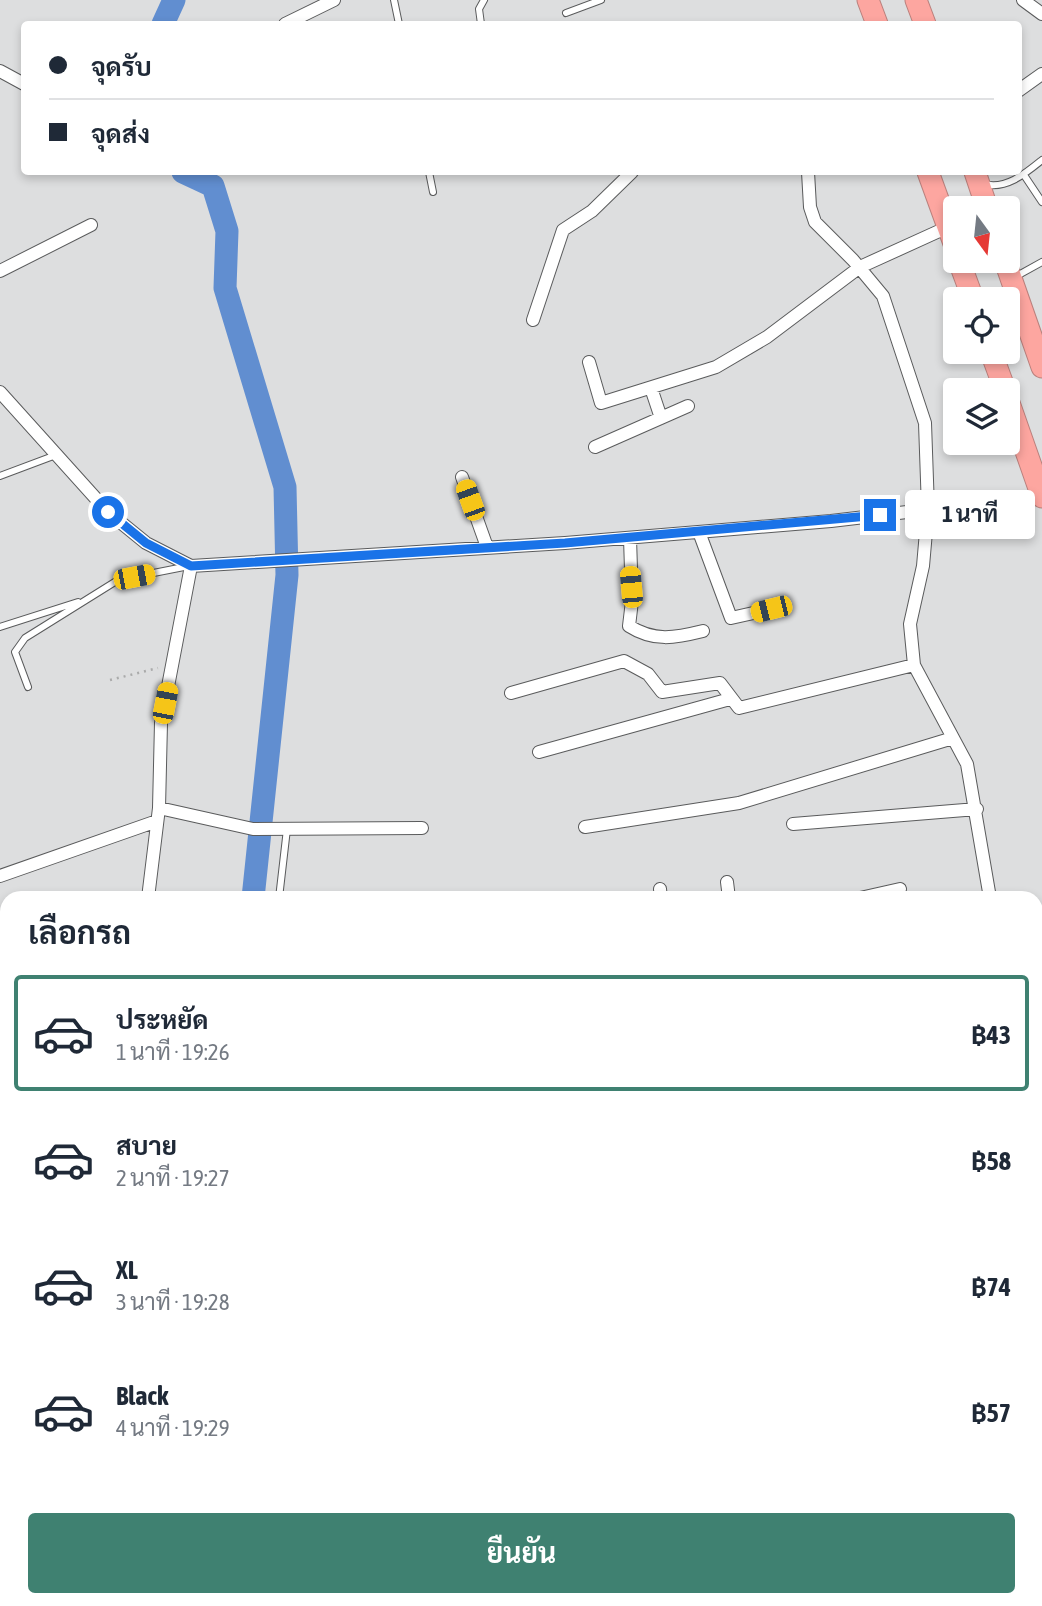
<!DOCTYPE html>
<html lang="th">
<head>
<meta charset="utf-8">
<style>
	:root { --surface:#fff; --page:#f2f2f3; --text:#1f2937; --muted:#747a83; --line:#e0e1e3; --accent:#3f8171 }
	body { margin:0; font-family:"Asap Condensed",Sarabun,sans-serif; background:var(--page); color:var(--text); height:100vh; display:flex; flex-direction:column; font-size:26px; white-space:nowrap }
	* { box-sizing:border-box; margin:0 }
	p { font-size:23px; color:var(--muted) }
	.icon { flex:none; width:38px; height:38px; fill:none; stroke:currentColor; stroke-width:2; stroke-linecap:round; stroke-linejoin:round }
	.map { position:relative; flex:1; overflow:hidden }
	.side { position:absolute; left:0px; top:891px; width:1043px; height:716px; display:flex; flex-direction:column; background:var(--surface); border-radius:21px 21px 0 0; box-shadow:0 4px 10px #0003 }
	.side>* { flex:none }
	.guide { position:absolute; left:21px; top:21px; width:1001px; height:154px; border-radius:7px; box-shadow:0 4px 10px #0003; display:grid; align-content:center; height:154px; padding:0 28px; background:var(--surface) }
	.needle { width:46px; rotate:165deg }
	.controls { position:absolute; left:943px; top:196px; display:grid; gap:14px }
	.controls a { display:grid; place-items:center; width:77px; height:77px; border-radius:7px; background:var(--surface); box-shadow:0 4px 10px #0003; font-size:35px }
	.end { position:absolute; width:32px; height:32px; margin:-16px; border:9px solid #1a73e8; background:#fff; box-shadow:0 0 0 4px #fff }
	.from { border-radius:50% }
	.bubble { position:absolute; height:49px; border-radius:7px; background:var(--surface); box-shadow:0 4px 10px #0003; font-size:23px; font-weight:700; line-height:49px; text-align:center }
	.car { position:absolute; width:21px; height:42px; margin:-21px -10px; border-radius:9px; box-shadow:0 0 5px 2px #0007; background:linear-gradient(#f5c518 24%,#345 0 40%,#f5c518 0 76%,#345 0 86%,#f5c518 0) }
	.guide b { display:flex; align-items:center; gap:24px; height:66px; font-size:26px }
	.guide b+b { border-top:2px solid var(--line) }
	.guide i { width:18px; height:18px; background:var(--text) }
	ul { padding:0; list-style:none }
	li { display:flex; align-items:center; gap:21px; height:116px; margin:0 14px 10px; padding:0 14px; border:4px solid transparent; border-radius:7px }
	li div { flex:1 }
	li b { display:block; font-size:26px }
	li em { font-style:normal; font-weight:700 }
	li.on { border-color:var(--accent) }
	li>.icon { width:63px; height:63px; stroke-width:1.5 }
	h2 { padding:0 28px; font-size:32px; line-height:84px }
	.action { display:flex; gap:14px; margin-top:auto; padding:14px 28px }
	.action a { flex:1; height:80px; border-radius:7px; background:var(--accent); color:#fff; font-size:28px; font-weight:700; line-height:80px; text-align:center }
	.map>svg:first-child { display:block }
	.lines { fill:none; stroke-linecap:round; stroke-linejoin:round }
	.river { stroke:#618ed0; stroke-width:23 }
	.lane-casing { stroke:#5a5b5c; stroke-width:8 }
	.street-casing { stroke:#5a5b5c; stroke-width:14 }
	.highway-casing { stroke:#ba817d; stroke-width:23 }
	.path { stroke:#aaabab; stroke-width:2.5; stroke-dasharray:2 5; stroke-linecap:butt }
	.lane { stroke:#fff; stroke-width:6 }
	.street { stroke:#fff; stroke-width:12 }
	.highway { stroke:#fda6a0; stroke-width:21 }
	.route { stroke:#1a73e8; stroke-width:9 }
</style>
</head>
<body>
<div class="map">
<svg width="1042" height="1606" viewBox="0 0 1042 1606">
	<rect width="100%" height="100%" fill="#dddedf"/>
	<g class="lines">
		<path class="river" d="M 163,24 L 174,0
			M 183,172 L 213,186 L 227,231 L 225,288 L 285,487 L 287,575 L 253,898
			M 0,1446 L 7,1435
			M 0,1474 L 0,1500
			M 0,1527 L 7,1541
			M 26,1600 L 27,1606"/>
		<g class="lane-casing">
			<path id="lane" d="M 394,0 L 399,24
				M 566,13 L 601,0
				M 481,24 L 479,9 L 484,0
				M 429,172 L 433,192
				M 1024,175 L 1042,202
				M 984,184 C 1006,190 1026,173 1042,160
				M 1013,278 L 1042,262
				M 0,476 L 56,455
				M 0,627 L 78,602
				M 28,687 L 15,652 L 25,638 L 118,580 L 189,566
				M 279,898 L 287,829
				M 1036,1010 L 1042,1008
				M 155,1600 L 155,1606
				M 504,1600 L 517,1606"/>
		</g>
		<g class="street-casing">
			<path id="street" d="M 1023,0 L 1042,14
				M 285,24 L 334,0
				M 0,71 L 24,84
				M 1018,91 L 1042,74
				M 808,172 L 810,207 L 815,222 L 853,260 L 883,296 L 925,423 L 928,509 L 923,566 L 910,624 L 914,665 L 967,764 L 990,898
				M 0,271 L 91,225
				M 533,320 L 563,230 L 592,211 L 632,172
				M 589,362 L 601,403 L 716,367 L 767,337 L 860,267 L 948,227
				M 651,388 L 661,418
				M 0,392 L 108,512 L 146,543 L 191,566 L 565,543 L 831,521 L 1042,496
				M 595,447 L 688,406
				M 462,477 L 487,547
				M 699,532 L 731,618 L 771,609
				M 630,538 L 632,601 L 629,626 C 654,642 675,638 703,631
				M 511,693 L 624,661 L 648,674 L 662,692 L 720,683 L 739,708 L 914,665
				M 539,752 L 730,699
				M 159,808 L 253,829 L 422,828
				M 793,824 L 977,809
				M 585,827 L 739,803 L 953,738
				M 0,876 L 157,821
				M 727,882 L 729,898
				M 660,889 L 661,898
				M 148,898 L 159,808 L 161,723 L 191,566
				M 860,898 L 900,889
				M 0,1011 L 7,1011
				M 1036,1105 L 1042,1122
				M 1036,1189 L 1042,1188
				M 0,1203 L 7,1190
				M 1036,1251 L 1042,1250
				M 1036,1300 L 1042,1299
				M 0,1405 L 7,1404
				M 1036,1453 L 1042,1452
				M 1036,1591 L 1042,1583
				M 1021,1606 L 1028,1600"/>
		</g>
		<g class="highway-casing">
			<path id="highway" d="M 868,0 L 877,24
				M 916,0 L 925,24
				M 928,172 L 956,249
				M 975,172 L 987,208
				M 959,261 L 973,299
				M 1005,261 L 1042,367
				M 991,352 L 1005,390
				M 1008,400 L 1042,497"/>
		</g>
		<path class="path" d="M 110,680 L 158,668"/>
		<use href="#lane" class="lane"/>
		<use href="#street" class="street"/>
		<use href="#highway" class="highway"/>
	</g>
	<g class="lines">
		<path class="route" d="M 108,512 L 146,543 L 191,566 L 565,543 L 880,515"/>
	</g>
</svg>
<div class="controls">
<a><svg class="needle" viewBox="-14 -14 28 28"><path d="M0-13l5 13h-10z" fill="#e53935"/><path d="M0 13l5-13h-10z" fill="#747a83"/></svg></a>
<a><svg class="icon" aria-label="locate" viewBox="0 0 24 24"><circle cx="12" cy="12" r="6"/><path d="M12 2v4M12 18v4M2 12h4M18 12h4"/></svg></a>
<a><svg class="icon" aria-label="layers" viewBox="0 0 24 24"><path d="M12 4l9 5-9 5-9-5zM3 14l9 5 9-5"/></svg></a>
</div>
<i class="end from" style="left:108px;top:512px"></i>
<i class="end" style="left:880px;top:515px"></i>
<div class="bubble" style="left:905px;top:490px;width:130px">1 นาที</div>
<i class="car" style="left:470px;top:500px;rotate:340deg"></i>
<i class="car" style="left:134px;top:577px;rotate:79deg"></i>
<i class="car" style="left:631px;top:587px;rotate:355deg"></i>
<i class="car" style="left:771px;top:609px;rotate:256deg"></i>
<i class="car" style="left:165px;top:703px;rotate:11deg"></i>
<div class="guide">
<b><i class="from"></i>จุดรับ</b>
<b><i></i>จุดส่ง</b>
</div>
<section class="side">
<h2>เลือกรถ</h2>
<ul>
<li class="on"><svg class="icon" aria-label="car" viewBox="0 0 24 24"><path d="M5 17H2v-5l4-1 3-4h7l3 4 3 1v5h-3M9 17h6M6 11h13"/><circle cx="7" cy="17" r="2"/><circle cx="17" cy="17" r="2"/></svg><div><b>ประหยัด</b><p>1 นาที · 19:26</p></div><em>฿43</em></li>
<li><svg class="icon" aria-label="car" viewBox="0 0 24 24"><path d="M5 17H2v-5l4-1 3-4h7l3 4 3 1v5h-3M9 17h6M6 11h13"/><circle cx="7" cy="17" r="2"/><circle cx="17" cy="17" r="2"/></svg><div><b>สบาย</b><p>2 นาที · 19:27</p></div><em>฿58</em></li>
<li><svg class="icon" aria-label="car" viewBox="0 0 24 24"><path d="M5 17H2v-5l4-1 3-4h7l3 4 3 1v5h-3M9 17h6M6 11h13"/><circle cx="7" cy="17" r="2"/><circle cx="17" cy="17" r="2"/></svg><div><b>XL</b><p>3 นาที · 19:28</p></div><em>฿74</em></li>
<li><svg class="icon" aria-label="car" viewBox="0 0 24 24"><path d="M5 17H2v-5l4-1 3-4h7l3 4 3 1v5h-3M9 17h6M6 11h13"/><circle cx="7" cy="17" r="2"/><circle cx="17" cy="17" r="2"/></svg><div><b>Black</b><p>4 นาที · 19:29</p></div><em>฿57</em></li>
</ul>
<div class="action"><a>ยืนยัน</a></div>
</section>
</div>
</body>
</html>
